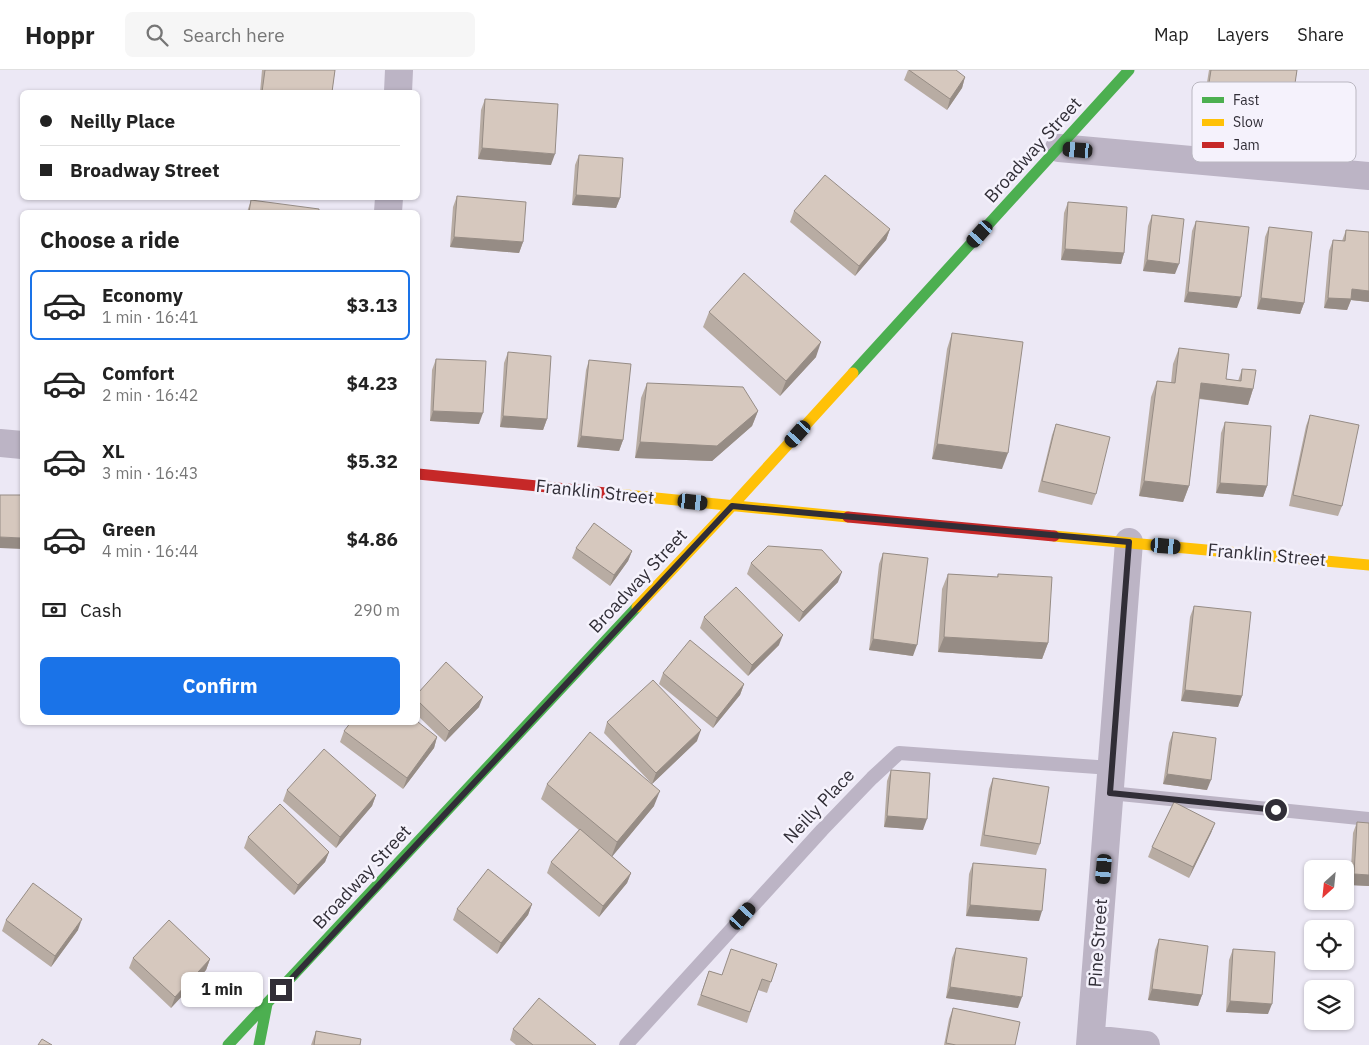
<!DOCTYPE html>
<html lang="en">
<head>
<meta charset="utf-8">
<style>
	:root { --surface:#fff; --page:#f6f6f6; --text:#222; --muted:#767676; --line:#e0e0e0; --accent:#1a73e8 }
	body { margin:0; font-family:"IBM Plex Sans",sans-serif; background:var(--page); color:var(--text); height:100vh; display:flex; flex-direction:column; font-size:19px; white-space:nowrap }
	* { box-sizing:border-box; margin:0 }
	p { font-size:16px; color:var(--muted) }
	.icon { flex:none; width:28px; height:28px; fill:none; stroke:currentColor; stroke-width:2; stroke-linecap:round; stroke-linejoin:round }
	.map { position:relative; flex:1; overflow:hidden }
	.details { position:absolute; left:20px; top:140px; width:400px; height:515px; display:flex; flex-direction:column; background:var(--surface); border-radius:8px; box-shadow:0 1px 4px #0004 }
	.details>* { flex:none }
	.hud { position:absolute; left:20px; top:20px; width:400px; height:110px; border-radius:8px; box-shadow:0 1px 4px #0004; display:grid; align-content:center; height:110px; padding:0 20px; background:var(--surface) }
	.needle { width:32px; rotate:207deg }
	.controls { position:absolute; left:1304px; top:790px; display:grid; gap:10px }
	.controls a { display:grid; place-items:center; width:50px; height:50px; border-radius:8px; background:var(--surface); box-shadow:0 1px 4px #0004; font-size:25px }
	.end { position:absolute; width:22px; height:22px; margin:-11px; border:6px solid #312e37; background:#fff; box-shadow:0 0 0 2px #fff }
	.from { border-radius:50% }
	.bubble { position:absolute; height:35px; border-radius:8px; background:var(--surface); box-shadow:0 1px 4px #0004; font-size:16px; font-weight:800; line-height:35px; text-align:center }
	.car { position:absolute; width:15px; height:30px; margin:-15px -8px; border-radius:6px; box-shadow:0 0 4px 1px #0007; background:linear-gradient(#222 24%,#8ab4d8 0 40%,#222 0 76%,#8ab4d8 0 86%,#222 0) }
	.hud b { display:flex; align-items:center; gap:18px; height:48px; font-size:19px }
	.hud b+b { border-top:1px solid var(--line) }
	.hud i { width:12px; height:12px; background:var(--text) }
	ul { padding:0; list-style:none }
	li { display:flex; align-items:center; gap:15px; height:70px; margin:0 10px 8px; padding:0 10px; border:2px solid transparent; border-radius:8px }
	li div { flex:1 }
	li b { display:block; font-size:19px }
	li em { font-style:normal; font-weight:800 }
	li.active { border-color:var(--accent) }
	li>.icon { width:45px; height:45px; stroke-width:1.5 }
	h2 { padding:0 20px; font-size:22px; line-height:60px }
	.pay { display:flex; align-items:center; gap:12px; height:55px; padding:0 20px; font-size:19px }
	.pay p { margin-inline-start:auto }
	.cta { display:flex; gap:10px; margin-top:auto; padding:10px 20px }
	.cta a { flex:1; height:58px; border-radius:8px; background:var(--accent); color:#fff; font-size:20px; font-weight:800; line-height:58px; text-align:center }
	header { display:flex; align-items:center; gap:30px; box-sizing:border-box; height:70px; padding:0 25px; background:var(--surface); border-bottom:1px solid var(--line) }
	header strong { font-size:24px }
	nav { display:flex; gap:28px; margin-inline-start:auto; font-size:18px }
	.search { width:350px; height:45px; background:var(--page); display:flex; align-items:center; gap:12px; box-sizing:border-box; padding:0 18px; border-radius:8px; color:var(--muted); font-size:19px }
	.map>svg:first-child { display:block }
	.lines { fill:none; stroke-linecap:round; stroke-linejoin:round }
	.lane { stroke:#bcb4c5; stroke-width:14 }
	.street { stroke:#bcb4c5; stroke-width:28 }
	.fast { stroke:#4caf50; stroke-width:11 }
	.slow { stroke:#ffc107; stroke-width:11 }
	.jam { stroke:#c62828; stroke-width:11 }
	.wall { fill:#b8aca3 }
	.shaded-wall { fill:#968c85 }
	.building { fill:#d6c8be; stroke:#968c85 }
	.route { stroke:#312e37; stroke-width:6 }
	.labels { text-anchor:middle; stroke-width:5; stroke-linejoin:round; paint-order:stroke }
	.street-label { font-size:18px; fill:#312e37; stroke:#f5f2fc }
	.key { fill:#f5f2fc; stroke:#bab7c1; stroke-width:1 }
	.key-label { font-size:14px; fill:#312e37 }
</style>
</head>
<body>
<header>
<strong>Hoppr</strong>
<div class="search"><svg class="icon" aria-label="search" viewBox="0 0 24 24"><circle cx="10" cy="10" r="6"/><path d="M15 15l6 6"/></svg>Search here</div>
<nav><a>Map</a><a>Layers</a><a>Share</a></nav>
</header>
<div class="map">
<svg width="1369" height="975" viewBox="0 0 1369 975">
	<rect width="100%" height="100%" fill="#ece8f5"/>
	<g class="lines">
		<path class="lane" d="M 1110,723 L 1369,749
			M 626,975 L 822,760 L 872,708 L 899,683 L 1111,698"/>
		<path class="street" d="M 398,22 L 399,0
			M 1059,78 L 1369,106
			M 388,142 L 389,128
			M 0,373 L 22,375
			M 1091,969 L 1146,975
			M 1090,975 L 1129,472"/>
		<path class="fast" d="M 853,303 L 1129,0
			M 228,975 L 637,537
			M 259,975 L 267,934"/>
		<path class="slow" d="M 616,424 L 848,447
			M 1054,466 L 1369,495
			M 637,537 L 732,436 L 853,303"/>
		<path class="jam" d="M 418,404 L 616,424
			M 848,447 L 1054,466"/>
	</g>
	<path class="wall" d="M 262,0 L 335,0 L 332,22 L 260,22 Z
		M 908,0 L 965,7 L 962,18 L 947,40 L 904,10 Z
		M 1209,0 L 1297,0 L 1291,40 L 1287,50 L 1203,37 Z
		M 485,29 L 551,95 L 478,89 L 481,40 Z
		M 579,85 L 620,128 L 616,138 L 572,135 L 575,95 Z
		M 457,126 L 523,172 L 519,183 L 450,177 L 453,137 Z
		M 251,130 L 319,142 L 247,142 Z
		M 1068,132 L 1124,183 L 1121,194 L 1061,190 L 1064,143 Z
		M 794,141 L 890,159 L 886,170 L 855,206 L 790,152 Z
		M 1152,145 L 1175,204 L 1143,201 L 1148,156 Z
		M 1196,151 L 1237,238 L 1184,232 L 1192,161 Z
		M 1269,157 L 1304,233 L 1300,244 L 1257,239 L 1265,167 Z
		M 1346,160 L 1369,162 L 1369,232 L 1351,230 L 1347,240 L 1324,238 L 1329,181 L 1333,170 L 1342,171 Z
		M 709,242 L 816,287 L 780,326 L 703,257 Z
		M 952,263 L 1002,399 L 932,389 L 947,279 Z
		M 1179,278 L 1226,309 L 1238,311 L 1242,299 L 1253,319 L 1248,335 L 1199,329 L 1189,416 L 1183,432 L 1139,426 L 1151,327 L 1157,311 L 1171,313 L 1173,294 Z
		M 508,282 L 547,349 L 543,360 L 500,357 L 504,293 Z
		M 436,289 L 479,354 L 430,351 L 432,300 Z
		M 589,290 L 623,370 L 619,381 L 577,377 L 586,300 Z
		M 647,313 L 758,341 L 752,356 L 712,391 L 635,388 L 641,328 Z
		M 1310,345 L 1342,436 L 1338,446 L 1289,436 L 1306,356 Z
		M 1225,352 L 1267,416 L 1263,427 L 1216,423 L 1221,363 Z
		M 1056,354 L 1096,424 L 1092,435 L 1038,422 L 1052,365 Z
		M 576,478 L 632,481 L 628,491 L 610,516 L 572,488 Z
		M 883,483 L 913,586 L 869,580 L 879,494 Z
		M 751,493 L 838,512 L 799,552 L 747,504 Z
		M 948,504 L 997,507 L 998,504 L 1048,573 L 1042,589 L 938,582 L 942,519 Z
		M 1194,536 L 1242,626 L 1238,637 L 1181,631 L 1190,547 Z
		M 704,547 L 779,575 L 748,606 L 700,558 Z
		M 663,603 L 744,614 L 740,625 L 713,658 L 659,614 Z
		M 418,623 L 479,637 L 445,672 L 418,646 Z
		M 607,652 L 697,671 L 652,714 L 654,736 L 612,786 L 631,803 L 627,813 L 599,847 L 547,803 L 551,792 L 579,760 L 541,729 L 547,714 L 651,713 L 604,663 Z
		M 344,661 L 437,667 L 434,678 L 403,719 L 340,672 Z
		M 1173,662 L 1207,720 L 1163,714 L 1169,673 Z
		M 891,700 L 923,760 L 884,757 L 887,711 Z
		M 993,708 L 1040,774 L 1036,785 L 980,776 L 989,719 Z
		M 287,720 L 376,725 L 372,736 L 336,778 L 283,731 Z
		M 1357,752 L 1369,816 L 1350,815 L 1353,763 Z
		M 1215,753 L 1211,763 L 1189,808 L 1148,787 L 1152,777 Z
		M 248,767 L 329,782 L 325,792 L 294,825 L 244,778 Z
		M 973,793 L 1039,851 L 966,846 L 969,804 Z
		M 532,834 L 528,845 L 497,884 L 453,850 L 457,839 Z
		M 6,850 L 78,860 L 51,897 L 2,861 Z
		M 1159,869 L 1202,925 L 1198,936 L 1148,930 L 1155,880 Z
		M 956,878 L 1018,938 L 946,928 L 952,888 Z
		M 1233,879 L 1268,944 L 1226,942 L 1229,890 Z
		M 133,888 L 210,889 L 206,900 L 171,938 L 129,898 Z
		M 777,894 L 767,923 L 758,920 L 747,953 L 697,935 L 709,901 L 722,905 Z
		M 953,938 L 1015,975 L 944,975 L 949,949 Z
		M 513,959 L 596,975 L 516,975 L 510,970 Z
		M 316,961 L 360,975 L 311,975 Z"/>
	<path class="shaded-wall" d="M 965,7 L 962,18 L 947,40 L 950,29 Z
		M 482,78 L 555,84 L 551,95 L 478,89 Z
		M 576,125 L 620,128 L 616,138 L 572,135 Z
		M 890,159 L 886,170 L 855,206 L 859,196 Z
		M 454,167 L 523,172 L 519,183 L 450,177 Z
		M 1065,179 L 1124,183 L 1121,194 L 1061,190 Z
		M 1147,190 L 1179,194 L 1175,204 L 1143,201 Z
		M 1352,219 L 1369,221 L 1369,232 L 1351,230 L 1347,240 L 1324,238 L 1328,228 Z
		M 1188,222 L 1241,227 L 1237,238 L 1184,232 Z
		M 1261,228 L 1304,233 L 1300,244 L 1257,239 Z
		M 821,272 L 816,287 L 780,326 L 786,311 Z
		M 1201,313 L 1253,319 L 1248,335 L 1196,328 Z
		M 433,341 L 483,343 L 479,354 L 430,351 Z
		M 758,341 L 752,356 L 712,391 L 635,388 L 640,372 Z
		M 503,346 L 547,349 L 543,360 L 500,357 Z
		M 581,366 L 623,370 L 619,381 L 577,377 Z
		M 937,374 L 1008,383 L 1002,399 L 932,389 Z
		M 1144,411 L 1189,416 L 1183,432 L 1139,426 Z
		M 1220,413 L 1267,416 L 1263,427 L 1216,423 Z
		M 0,467 L 22,468 L 22,479 L 0,478 Z
		M 632,481 L 628,491 L 610,516 L 614,505 Z
		M 842,502 L 838,512 L 799,552 L 803,542 Z
		M 783,565 L 779,575 L 748,606 L 752,595 Z
		M 944,567 L 1048,573 L 1042,589 L 938,582 Z
		M 873,569 L 917,575 L 913,586 L 869,580 Z
		M 744,614 L 740,625 L 713,658 L 717,648 Z
		M 1185,620 L 1242,626 L 1238,637 L 1181,631 Z
		M 483,627 L 479,637 L 445,672 L 449,661 Z
		M 701,660 L 697,671 L 652,714 L 656,703 Z
		M 437,667 L 434,678 L 403,719 L 407,708 Z
		M 1167,704 L 1211,710 L 1207,720 L 1163,714 Z
		M 660,721 L 654,736 L 611,788 L 617,772 Z
		M 376,725 L 372,736 L 336,778 L 340,767 Z
		M 887,746 L 927,749 L 923,760 L 884,757 Z
		M 1215,753 L 1211,763 L 1189,808 L 1193,797 Z
		M 329,782 L 325,792 L 294,825 L 298,815 Z
		M 631,803 L 627,813 L 599,847 L 603,836 Z
		M 1354,804 L 1369,805 L 1369,816 L 1350,815 Z
		M 532,834 L 528,845 L 497,884 L 501,873 Z
		M 970,835 L 1042,841 L 1039,851 L 966,846 Z
		M 82,849 L 78,860 L 51,897 L 55,886 Z
		M 210,889 L 206,900 L 171,938 L 175,927 Z
		M 950,917 L 1022,927 L 1018,938 L 946,928 Z
		M 1152,919 L 1202,925 L 1198,936 L 1148,930 Z
		M 1230,931 L 1272,934 L 1268,944 L 1226,942 Z"/>
	<path class="building" d="M 265,0 L 335,0 L 332,22 L 262,22 Z
		M 909,0 L 956,0 L 965,7 L 950,29 Z
		M 1211,0 L 1297,0 L 1291,40 L 1207,26 Z
		M 485,29 L 558,34 L 555,84 L 482,78 Z
		M 579,85 L 623,88 L 620,128 L 576,125 Z
		M 825,105 L 890,159 L 859,196 L 794,141 Z
		M 457,126 L 526,132 L 523,172 L 454,167 Z
		M 251,130 L 319,139 L 319,142 L 249,142 Z
		M 1068,132 L 1127,137 L 1124,183 L 1065,179 Z
		M 1152,145 L 1184,149 L 1179,194 L 1147,190 Z
		M 1196,151 L 1249,157 L 1241,227 L 1188,222 Z
		M 1269,157 L 1312,162 L 1304,233 L 1261,228 Z
		M 1346,160 L 1369,162 L 1369,221 L 1352,219 L 1351,229 L 1328,228 L 1333,170 L 1345,171 Z
		M 744,203 L 821,272 L 786,311 L 709,242 Z
		M 952,263 L 1023,272 L 1008,383 L 937,374 Z
		M 1179,278 L 1229,284 L 1226,309 L 1241,311 L 1242,299 L 1256,300 L 1253,319 L 1201,313 L 1189,416 L 1144,411 L 1157,311 L 1175,313 Z
		M 508,282 L 551,286 L 547,349 L 503,346 Z
		M 436,289 L 486,291 L 483,343 L 433,341 Z
		M 589,290 L 631,294 L 623,370 L 581,366 Z
		M 647,313 L 743,317 L 758,341 L 717,376 L 640,372 Z
		M 1310,345 L 1359,355 L 1342,436 L 1293,425 Z
		M 1225,352 L 1271,356 L 1267,416 L 1220,413 Z
		M 1056,354 L 1110,367 L 1096,424 L 1042,411 Z
		M 0,425 L 22,425 L 22,468 L 0,467 Z
		M 594,453 L 632,481 L 614,505 L 576,478 Z
		M 768,476 L 822,480 L 842,502 L 803,542 L 751,493 Z
		M 883,483 L 928,488 L 917,575 L 873,569 Z
		M 948,504 L 998,507 L 998,504 L 1052,507 L 1048,573 L 944,567 Z
		M 736,517 L 783,565 L 752,595 L 704,547 Z
		M 1194,536 L 1251,542 L 1242,626 L 1185,620 Z
		M 690,570 L 744,614 L 717,648 L 663,603 Z
		M 446,592 L 483,627 L 449,661 L 418,631 L 418,623 Z
		M 653,610 L 701,660 L 656,703 L 607,652 Z
		M 351,652 L 418,652 L 437,667 L 407,708 L 344,661 Z
		M 590,662 L 660,721 L 617,772 L 547,714 Z
		M 1173,662 L 1216,668 L 1211,710 L 1167,704 Z
		M 324,679 L 376,725 L 340,767 L 287,720 Z
		M 891,700 L 930,703 L 927,749 L 887,746 Z
		M 993,708 L 1049,717 L 1040,774 L 984,765 Z
		M 1174,732 L 1215,753 L 1193,797 L 1152,777 Z
		M 280,734 L 329,782 L 298,815 L 248,767 Z
		M 1357,752 L 1369,753 L 1369,805 L 1354,804 Z
		M 580,759 L 631,803 L 603,836 L 551,792 Z
		M 973,793 L 1046,799 L 1042,841 L 970,835 Z
		M 488,799 L 532,834 L 501,873 L 457,839 Z
		M 33,813 L 82,849 L 55,886 L 6,850 Z
		M 169,850 L 210,889 L 175,927 L 133,888 Z
		M 1159,869 L 1208,876 L 1202,925 L 1152,919 Z
		M 956,878 L 1027,888 L 1022,927 L 950,917 Z
		M 731,879 L 777,894 L 771,912 L 762,909 L 750,942 L 701,925 L 709,901 L 722,905 Z
		M 1233,879 L 1275,882 L 1272,934 L 1230,931 Z
		M 539,928 L 596,975 L 533,975 L 513,959 Z
		M 953,938 L 1020,952 L 1015,975 L 956,975 L 946,973 Z
		M 316,961 L 361,969 L 360,975 L 314,975 Z
		M 42,969 L 52,975 L 38,975 Z"/>
	<g class="lines">
		<path class="route" d="M 281,920 L 732,436 L 1129,472 L 1110,723 L 1276,740"/>
	</g>
	<g class="labels">
		<g class="street-label">
			<text transform="translate(1033 80) rotate(-48)" y="6">Broadway Street</text>
			<text transform="translate(595 422) rotate(6)" y="6">Franklin Street</text>
			<text transform="translate(1267 485) rotate(5)" y="6">Franklin Street</text>
			<text transform="translate(638 511) rotate(-47)" y="6">Broadway Street</text>
			<text transform="translate(819 736) rotate(-47)" y="6">Neilly Place</text>
			<text transform="translate(362 807) rotate(-47)" y="6">Broadway Street</text>
			<text transform="translate(1098 873) rotate(-86)" y="6">Pine Street</text>
		</g>
	</g>
	<rect x="1192" y="12" width="164" height="80" rx="8" class="key"/>
	<rect x="1202" y="27" width="22" height="6" fill="#4caf50"/>
	<rect x="1202" y="49" width="22" height="7" fill="#ffc107"/>
	<rect x="1202" y="72" width="22" height="6" fill="#c62828"/>
	<g class="key-label">
		<text x="1233" y="35">Fast</text>
		<text x="1233" y="57">Slow</text>
		<text x="1233" y="80">Jam</text>
	</g>
</svg>
<div class="controls">
<a><svg class="needle" viewBox="-14 -14 28 28"><path d="M0-13l5 13h-10z" fill="#e53935"/><path d="M0 13l5-13h-10z" fill="#767676"/></svg></a>
<a><svg class="icon" aria-label="locate" viewBox="0 0 24 24"><circle cx="12" cy="12" r="6"/><path d="M12 2v4M12 18v4M2 12h4M18 12h4"/></svg></a>
<a><svg class="icon" aria-label="layers" viewBox="0 0 24 24"><path d="M12 4l9 5-9 5-9-5zM3 14l9 5 9-5"/></svg></a>
</div>
<i class="end from" style="left:1276px;top:740px"></i>
<i class="end" style="left:281px;top:920px"></i>
<div class="bubble" style="left:181px;top:902px;width:82px">1 min</div>
<i class="car" style="left:1078px;top:80px;rotate:275deg"></i>
<i class="car" style="left:980px;top:164px;rotate:222deg"></i>
<i class="car" style="left:798px;top:364px;rotate:222deg"></i>
<i class="car" style="left:693px;top:432px;rotate:96deg"></i>
<i class="car" style="left:1166px;top:476px;rotate:95deg"></i>
<i class="car" style="left:1104px;top:799px;rotate:185deg"></i>
<i class="car" style="left:743px;top:846px;rotate:42deg"></i>
<div class="hud">
<b><i class="from"></i>Neilly Place</b>
<b><i></i>Broadway Street</b>
</div>
<section class="details">
<h2>Choose a ride</h2>
<ul>
<li class="active"><svg class="icon" aria-label="car" viewBox="0 0 24 24"><path d="M5 17H2v-5l4-1 3-4h7l3 4 3 1v5h-3M9 17h6M6 11h13"/><circle cx="7" cy="17" r="2"/><circle cx="17" cy="17" r="2"/></svg><div><b>Economy</b><p>1 min · 16:41</p></div><em>$3.13</em></li>
<li><svg class="icon" aria-label="car" viewBox="0 0 24 24"><path d="M5 17H2v-5l4-1 3-4h7l3 4 3 1v5h-3M9 17h6M6 11h13"/><circle cx="7" cy="17" r="2"/><circle cx="17" cy="17" r="2"/></svg><div><b>Comfort</b><p>2 min · 16:42</p></div><em>$4.23</em></li>
<li><svg class="icon" aria-label="car" viewBox="0 0 24 24"><path d="M5 17H2v-5l4-1 3-4h7l3 4 3 1v5h-3M9 17h6M6 11h13"/><circle cx="7" cy="17" r="2"/><circle cx="17" cy="17" r="2"/></svg><div><b>XL</b><p>3 min · 16:43</p></div><em>$5.32</em></li>
<li><svg class="icon" aria-label="car" viewBox="0 0 24 24"><path d="M5 17H2v-5l4-1 3-4h7l3 4 3 1v5h-3M9 17h6M6 11h13"/><circle cx="7" cy="17" r="2"/><circle cx="17" cy="17" r="2"/></svg><div><b>Green</b><p>4 min · 16:44</p></div><em>$4.86</em></li>
</ul>
<div class="pay"><svg class="icon" aria-label="cash" viewBox="0 0 24 24"><path d="M3 7h18v10H3z"/><circle cx="12" cy="12" r="2"/></svg>Cash<p>290 m</p></div>
<div class="cta"><a>Confirm</a></div>
</section>
</div>
</body>
</html>
